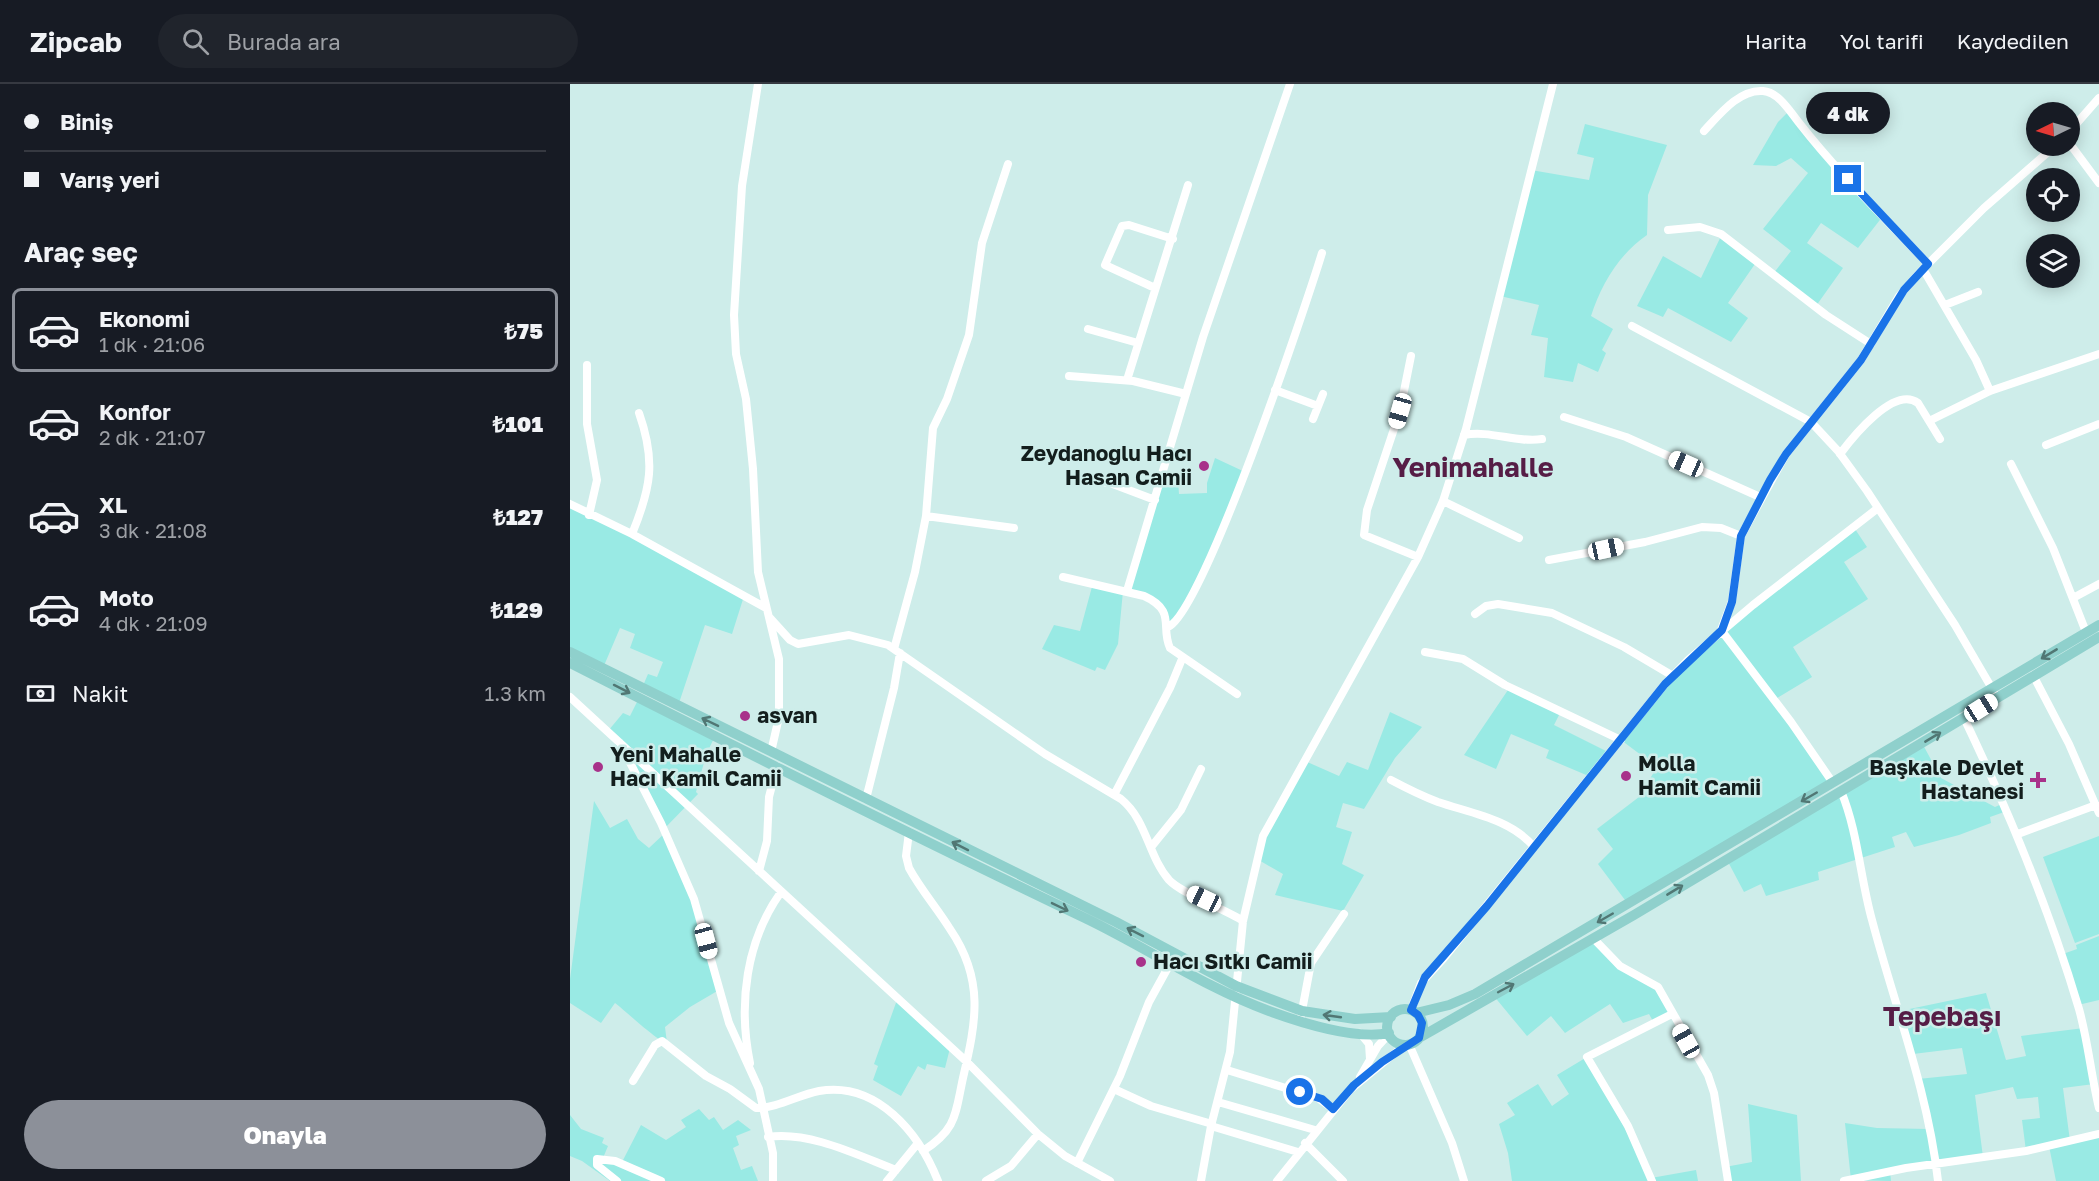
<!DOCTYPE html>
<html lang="tr">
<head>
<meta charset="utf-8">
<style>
	:root { --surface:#171b24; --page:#20242c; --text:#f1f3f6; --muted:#9ea1a6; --line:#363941; --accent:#8c9099 }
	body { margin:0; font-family:"Golos Text",sans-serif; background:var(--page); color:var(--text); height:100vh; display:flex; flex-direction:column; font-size:22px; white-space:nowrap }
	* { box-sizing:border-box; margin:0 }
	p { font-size:20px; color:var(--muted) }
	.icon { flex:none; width:33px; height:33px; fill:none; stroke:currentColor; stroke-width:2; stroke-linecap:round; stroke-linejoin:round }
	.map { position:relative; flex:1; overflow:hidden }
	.sheet { display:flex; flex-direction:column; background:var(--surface); width:570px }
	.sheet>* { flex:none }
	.hud { display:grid; align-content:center; height:132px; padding:0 24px; background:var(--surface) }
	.needle { width:39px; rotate:265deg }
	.fabs { position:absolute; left:1456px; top:18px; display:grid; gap:12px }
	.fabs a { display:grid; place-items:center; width:54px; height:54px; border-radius:50%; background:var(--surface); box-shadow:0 3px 15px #0003; font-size:30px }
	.end { position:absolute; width:27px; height:27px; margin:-14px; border:8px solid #1a73e8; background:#fff; box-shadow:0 0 0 3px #fff }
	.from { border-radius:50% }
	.bubble { position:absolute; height:42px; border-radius:21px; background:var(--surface); box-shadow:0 3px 15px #0003; font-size:20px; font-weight:800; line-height:42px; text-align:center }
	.car { position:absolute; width:18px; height:36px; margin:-18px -9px; border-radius:8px; box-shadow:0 0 4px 2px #0007; background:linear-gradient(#fff 24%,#345 0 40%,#fff 0 76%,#345 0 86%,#fff 0) }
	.hud b { display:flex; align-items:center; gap:21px; height:57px; font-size:22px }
	.hud b+b { border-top:2px solid var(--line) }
	.hud i { width:15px; height:15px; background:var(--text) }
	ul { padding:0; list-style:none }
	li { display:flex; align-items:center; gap:18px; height:84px; margin:0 12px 9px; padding:0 12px; border:3px solid transparent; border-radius:9px }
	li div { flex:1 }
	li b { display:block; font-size:22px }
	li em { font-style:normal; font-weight:800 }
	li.selected { border-color:var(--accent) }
	li>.icon { width:54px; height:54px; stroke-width:1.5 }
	h2 { padding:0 24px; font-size:27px; line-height:72px }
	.pay { display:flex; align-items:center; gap:15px; height:66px; padding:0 24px; font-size:22px }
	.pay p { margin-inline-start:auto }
	.button { display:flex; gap:12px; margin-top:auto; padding:12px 24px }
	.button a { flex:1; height:69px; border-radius:36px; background:var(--accent); color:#fff; font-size:24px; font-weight:800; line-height:69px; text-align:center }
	header { display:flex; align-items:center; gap:36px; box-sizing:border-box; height:84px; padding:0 30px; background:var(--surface); border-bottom:2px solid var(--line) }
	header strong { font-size:28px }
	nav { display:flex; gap:33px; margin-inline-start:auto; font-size:21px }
	.search { width:420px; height:54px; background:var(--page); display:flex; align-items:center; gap:15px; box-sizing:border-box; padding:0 21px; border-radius:33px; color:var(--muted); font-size:22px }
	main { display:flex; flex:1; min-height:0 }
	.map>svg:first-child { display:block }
	.green { fill:#99eae4 }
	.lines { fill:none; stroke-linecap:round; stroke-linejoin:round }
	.minor { stroke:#fff; stroke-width:8 }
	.major { stroke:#8fd0cc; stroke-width:10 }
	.oneway { stroke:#517774 }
	.route { stroke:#1a73e8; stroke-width:8 }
	.poi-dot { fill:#a8328a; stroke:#ceedea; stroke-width:2 }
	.labels { text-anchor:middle; stroke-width:5; stroke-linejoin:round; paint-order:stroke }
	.poi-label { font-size:21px; font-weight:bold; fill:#131e1d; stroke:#ceedea; text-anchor:start }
	.district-label { font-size:27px; font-weight:bold; fill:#561d46; stroke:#ceedea }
</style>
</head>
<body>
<header>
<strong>Zipcab</strong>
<div class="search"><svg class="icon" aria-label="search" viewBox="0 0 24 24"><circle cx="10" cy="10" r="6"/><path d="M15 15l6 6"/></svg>Burada ara</div>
<nav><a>Harita</a><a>Yol tarifi</a><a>Kaydedilen</a></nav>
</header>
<main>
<section class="sheet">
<div class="hud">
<b><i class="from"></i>Biniş</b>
<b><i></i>Varış yeri</b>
</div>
<h2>Araç seç</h2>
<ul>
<li class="selected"><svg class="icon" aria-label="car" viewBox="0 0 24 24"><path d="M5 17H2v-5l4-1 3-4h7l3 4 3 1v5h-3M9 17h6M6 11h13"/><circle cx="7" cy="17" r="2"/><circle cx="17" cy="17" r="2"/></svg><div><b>Ekonomi</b><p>1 dk · 21:06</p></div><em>₺75</em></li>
<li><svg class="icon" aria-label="car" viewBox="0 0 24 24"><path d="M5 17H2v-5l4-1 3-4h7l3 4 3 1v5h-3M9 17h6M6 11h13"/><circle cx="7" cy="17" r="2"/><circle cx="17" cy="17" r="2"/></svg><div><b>Konfor</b><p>2 dk · 21:07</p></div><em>₺101</em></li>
<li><svg class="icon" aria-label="car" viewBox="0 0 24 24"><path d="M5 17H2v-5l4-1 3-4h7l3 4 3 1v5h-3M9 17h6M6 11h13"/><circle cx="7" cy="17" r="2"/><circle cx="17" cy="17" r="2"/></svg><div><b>XL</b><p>3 dk · 21:08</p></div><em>₺127</em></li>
<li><svg class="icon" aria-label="car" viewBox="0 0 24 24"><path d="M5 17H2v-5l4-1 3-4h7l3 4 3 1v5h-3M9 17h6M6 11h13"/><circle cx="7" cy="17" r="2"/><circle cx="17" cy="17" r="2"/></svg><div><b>Moto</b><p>4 dk · 21:09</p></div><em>₺129</em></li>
</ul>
<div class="pay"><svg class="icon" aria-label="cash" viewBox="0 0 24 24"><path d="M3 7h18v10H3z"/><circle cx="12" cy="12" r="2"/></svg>Nakit<p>1.3 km</p></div>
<div class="button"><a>Onayla</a></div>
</section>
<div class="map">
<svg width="1529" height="1097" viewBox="0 0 1529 1097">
	<rect width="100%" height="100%" fill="#ceedea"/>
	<path class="green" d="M 1219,27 L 1313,132 L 1288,164 L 1251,139 L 1237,159 L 1273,184 L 1246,222 L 1203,190 L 1221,167 L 1193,145 L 1238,89 L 1221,74 L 1206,82 L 1183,81 L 1208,38 Z
		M 1015,40 L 1097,61 L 1078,111 L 1077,151 C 1049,170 1031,201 1021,232 L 1043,245 L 1032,266 L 1036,269 L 1028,288 L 1008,279 L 1003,298 L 974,293 L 978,254 L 961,251 L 969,221 L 930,212 L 961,86 L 1019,96 L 1024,74 L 1007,70 Z
		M 1152,150 L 1187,177 L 1158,219 L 1178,234 L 1161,258 L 1098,224 L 1093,233 L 1067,222 L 1093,172 L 1131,194 Z
		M 645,374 L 675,388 L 650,452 L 602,542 L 592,526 L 557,507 L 593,392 L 608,397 L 609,410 L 637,409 L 637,399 Z
		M 0,420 L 174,512 L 162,550 L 135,541 L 108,622 L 72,604 L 78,590 L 87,593 L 93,578 L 60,564 L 65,550 L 50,544 L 33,584 L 0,568 Z
		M 1283,442 L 1297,463 L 1274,478 L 1298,515 L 1223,563 L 1242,593 L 1204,616 L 1263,699 L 1058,820 L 1028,780 L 1043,765 L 1027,745 L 1069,713 L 1087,683 L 1051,656 L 1118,576 Z
		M 523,499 L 553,507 L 548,560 L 535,586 L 527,583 L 525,587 L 472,565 L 484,541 L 510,547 Z
		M 940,603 L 991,627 L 984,641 L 1040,669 L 1021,693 L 976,674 L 979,666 L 941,650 L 926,685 L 894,671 Z
		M 69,614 L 145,652 L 136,671 L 126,708 L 128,710 L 94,745 L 38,647 L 53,629 L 60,632 Z
		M 820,628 L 852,643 L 825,674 L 794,725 L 773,719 L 766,743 L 782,748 L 772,780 L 794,791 L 773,827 L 705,811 L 713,790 L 687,775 L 693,752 L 735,677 L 769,692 L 777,678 L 798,686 Z
		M 1352,659 L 1371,694 L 1425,723 L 1434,719 L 1437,727 L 1420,733 L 1421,739 L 1389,751 L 1344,763 L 1336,748 L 1322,753 L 1325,763 L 1248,788 L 1249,796 L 1196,812 L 1191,800 L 1174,808 L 1156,774 Z
		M 24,717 L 40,744 L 57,735 L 68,755 L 79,764 L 96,748 L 110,780 L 149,906 L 120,923 L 95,943 L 97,959 C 87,957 57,928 45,919 L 31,939 L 0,919 L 0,895 Z
		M 1529,752 L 1529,850 L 1505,859 L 1473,773 Z
		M 1529,852 L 1529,916 L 1508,921 L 1490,871 L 1507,865 L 1506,861 Z
		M 1023,854 L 1037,870 L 1079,896 L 1102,930 L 1084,939 L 1079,930 L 1053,939 L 1040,920 L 995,949 L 981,932 L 957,952 L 923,911 Z
		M 1416,909 L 1436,976 L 1456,972 L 1451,952 L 1514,944 L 1524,1000 L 1493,1004 L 1500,1057 L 1529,1050 L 1529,1097 L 1486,1097 L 1479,1062 L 1456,1067 L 1452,1036 L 1470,1034 L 1468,1013 L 1447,1015 L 1443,1003 L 1405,1011 L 1413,1073 L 1320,1087 L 1321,1097 L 1281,1096 L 1275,1039 L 1307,1044 L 1359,1045 L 1348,995 L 1397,990 L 1392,964 L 1343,970 L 1330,927 Z
		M 327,916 L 380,964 L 375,984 L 357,980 L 355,986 L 348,982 L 331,1012 L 303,996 L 308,982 L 304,980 Z
		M 1017,973 L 1081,1094 L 1126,1086 L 1128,1097 L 942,1097 L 938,1069 L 929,1040 L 945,1031 L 937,1019 L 968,1000 L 982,1022 L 999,1010 L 987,991 Z
		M 1178,1020 L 1227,1031 L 1231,1097 L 1158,1097 L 1155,1083 L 1182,1078 Z
		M 129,1025 L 139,1036 L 144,1033 L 153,1046 L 168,1036 L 181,1046 L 166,1052 L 169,1061 L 163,1064 L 171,1086 L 182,1082 L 188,1097 L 40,1097 L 12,1077 L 0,1072 L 0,1031 L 11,1045 L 34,1054 L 32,1059 L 38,1062 L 33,1074 L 51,1080 L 71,1041 L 96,1056 L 116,1043 L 111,1036 Z"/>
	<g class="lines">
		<path class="minor" d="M 188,0 L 172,102 L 164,231 L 166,270 L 176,315 L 183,385 L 188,488 L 209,575 L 209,633 L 201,668
			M 1134,47 C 1149,31 1169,5 1193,7 C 1209,8 1221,29 1230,40 C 1269,90 1315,134 1358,180
			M 1500,47 L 1529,14
			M 1500,60 L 1529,99
			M 1098,146 L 1130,143 L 1151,150 L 1256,231 L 1301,260
			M 1353,185 L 1406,276 L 1420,307
			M 585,204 L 535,181 L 552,142 L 559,141 L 603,155
			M 1375,221 L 1408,208
			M 1062,242 L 1241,338 L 1268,367 L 1297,407 L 1385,541 L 1424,608
			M 518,245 L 568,259
			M 841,272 L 830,327 L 797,426 L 794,451 L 848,473
			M 17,281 L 17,340 L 27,396 L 19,431
			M 499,292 L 563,297 L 616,310
			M 557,296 L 618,101
			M 705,306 L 748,322
			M 994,333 L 1056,353 L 1190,413
			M 743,335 L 753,310
			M 1359,337 L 1420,307 L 1529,270
			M 894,351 C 921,346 945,359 972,355
			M 1476,361 L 1529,340
			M 1270,370 C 1282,354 1324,301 1348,319 L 1370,355
			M 1441,380 L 1483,464 L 1516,548
			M 516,396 L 540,399 L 585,416
			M 873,417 L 949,454
			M 0,420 L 62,450 L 196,524
			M 356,432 L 444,444
			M 62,450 C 81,404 86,377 69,329
			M 979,476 L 1075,458 L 1132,443 L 1151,444 L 1171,452
			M 493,493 L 574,512 C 607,527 590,543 600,564 L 667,610
			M 557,507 L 633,253 L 720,0
			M 1503,514 L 1529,500
			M 905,530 L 916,522 L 928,520 L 982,529 L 1054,563 L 1103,592
			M 200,534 L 220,556 L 228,560 L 279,551 L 318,561 L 475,670 L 551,715 C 577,736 578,772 599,796 C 612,810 655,825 673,837
			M 598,543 C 633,529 736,221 752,169
			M 324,565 L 345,488 L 356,432 L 363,344 L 377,315 L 399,251 L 412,159 L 438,80
			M 855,568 L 893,575 L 935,601 L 1051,656
			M 1463,591 L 1499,660 L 1529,729
			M 0,613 L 397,978 L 468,1050 L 495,1072 L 540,1097
			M 1394,634 C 1439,728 1479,824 1509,925 C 1518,957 1521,991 1529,1024
			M 50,659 L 91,739 L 124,815 L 159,939 L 189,1005 L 203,1069 L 203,1096
			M 821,696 C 836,704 852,712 868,718 C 900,729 941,735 964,763
			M 1263,699 L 1221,638 L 1151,546 L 1162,517 L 1171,452 L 1216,370 L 1291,276 L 1329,212 L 1349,189 L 1414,124 L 1485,62
			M 1271,707 C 1288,748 1290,793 1302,836 C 1325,923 1358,1007 1368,1097
			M 544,711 L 600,604 L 612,575
			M 296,715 L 324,604 L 330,569
			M 339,748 L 336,772 L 339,784 C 351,806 367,824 380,845 C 415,896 406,938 393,994 C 385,1031 387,1045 353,1067
			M 1448,750 L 1526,721
			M 582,762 L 611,726 L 631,685
			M 189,787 L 197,757 L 199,713 L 207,682
			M 1023,854 L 1050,882 L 1088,903 L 1138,991 L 1144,1009 L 1158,1097
			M 841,926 L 851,899 L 874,874 L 1095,600 L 1118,576 L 1183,521 L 1308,424
			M 731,932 L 741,879 L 774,830
			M 790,949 L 799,960 L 800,975
			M 839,960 L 882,1059 L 894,1097
			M 180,979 C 168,920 176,857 211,808
			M 657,986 L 748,1014 L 763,1025
			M 790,993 L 808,962 L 819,950
			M 63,997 L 85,961 L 92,957 L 136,992 L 160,1005 L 186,1024 C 208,1024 228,1011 249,1007 C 307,997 349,1049 368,1097
			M 544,1005 L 581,1022 L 642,1040
			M 648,1018 L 745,1046
			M 641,1042 L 728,1068
			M 198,1053 C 240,1047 287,1071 326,1086
			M 735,1059 L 773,1097
			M 507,1079 L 550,992 L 579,918 L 601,878
			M 47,1097 L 27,1081 L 27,1075 L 45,1077 L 91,1097
			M 317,1097 L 348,1059
			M 416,1097 L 441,1082 L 468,1050
			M 631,1097 L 641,1042 L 660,968 L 673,837 L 693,752 L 848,473 L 873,417 L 896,345 L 983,0
			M 707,1097 L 780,1006 L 836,960
			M 1082,1097 L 1058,1042 L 1017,973 L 1102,930
			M 1274,1097 L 1336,1084 L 1456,1067 L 1529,1050"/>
		<path class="major" d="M 0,568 L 546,838 L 666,902 L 732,927 L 785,935 L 821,933
			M 0,579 C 171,666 343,752 517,835 C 577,864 636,904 699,927 C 732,939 785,956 819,949
			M817 943a18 18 0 1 1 36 0a18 18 0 1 1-36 0Z
			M 846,929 L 879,921 L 905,910 L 1529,541
			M 849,954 L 1064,831 L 1529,553"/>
	</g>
	<defs><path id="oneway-shaft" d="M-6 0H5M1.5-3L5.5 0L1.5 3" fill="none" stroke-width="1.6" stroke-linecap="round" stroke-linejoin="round" transform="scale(1.5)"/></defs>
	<g class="oneway">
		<use href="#oneway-shaft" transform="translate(1479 570) rotate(149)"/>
		<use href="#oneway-shaft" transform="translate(52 605) rotate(27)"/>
		<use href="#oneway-shaft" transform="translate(140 638) rotate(-154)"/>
		<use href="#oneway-shaft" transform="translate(1363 653) rotate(-31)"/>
		<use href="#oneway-shaft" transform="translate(1239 713) rotate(150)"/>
		<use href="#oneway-shaft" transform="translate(390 762) rotate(-153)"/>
		<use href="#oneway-shaft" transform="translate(1105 806) rotate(-31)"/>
		<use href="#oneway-shaft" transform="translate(490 823) rotate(26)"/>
		<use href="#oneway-shaft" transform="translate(1035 834) rotate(150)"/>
		<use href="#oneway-shaft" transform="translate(565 848) rotate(-153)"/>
		<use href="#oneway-shaft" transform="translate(936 904) rotate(-28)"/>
		<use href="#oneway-shaft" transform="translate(762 932) rotate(-172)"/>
	</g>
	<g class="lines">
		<path class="route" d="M 730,1008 L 752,1015 L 763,1025 L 784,1001 L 812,978 L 849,954 L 852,939 L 848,931 L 841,926 L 855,893 L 917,822 L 1095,600 L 1152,546 L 1162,518 L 1171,452 L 1200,396 L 1216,370 L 1291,276 L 1334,206 L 1358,180 L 1278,95"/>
	</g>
	<g class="poi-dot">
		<circle cx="634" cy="382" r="6"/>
		<circle cx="175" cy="632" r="6"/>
		<circle cx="28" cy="683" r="6"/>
		<circle cx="1056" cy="692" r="6"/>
		<path d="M1465 687h6v6h6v6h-6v6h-6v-6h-6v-6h6z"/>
		<circle cx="571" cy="878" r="6"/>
	</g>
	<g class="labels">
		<g class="poi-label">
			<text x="622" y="377" text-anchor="end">Zeydanoğlu Hacı<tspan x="622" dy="24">Hasan Camii</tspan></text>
			<text x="187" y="639">asvan</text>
			<text x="40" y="678">Yeni Mahalle<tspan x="40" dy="24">Hacı Kamil Camii</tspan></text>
			<text x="1068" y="687">Molla<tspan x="1068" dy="24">Hamit Camii</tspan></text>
			<text x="1454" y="691" text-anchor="end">Başkale Devlet<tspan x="1454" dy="24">Hastanesi</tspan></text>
			<text x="583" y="885">Hacı Sıtkı Camii</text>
		</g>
		<g class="district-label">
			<text x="903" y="393">Yenimahalle</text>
			<text x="1372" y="942">Tepebaşı</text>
		</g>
	</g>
</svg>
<div class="fabs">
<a><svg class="needle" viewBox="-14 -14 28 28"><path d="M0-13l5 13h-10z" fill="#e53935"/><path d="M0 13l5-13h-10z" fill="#9ea1a6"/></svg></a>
<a><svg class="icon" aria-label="locate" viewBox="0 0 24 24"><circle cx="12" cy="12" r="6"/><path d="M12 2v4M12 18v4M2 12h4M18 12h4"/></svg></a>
<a><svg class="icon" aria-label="layers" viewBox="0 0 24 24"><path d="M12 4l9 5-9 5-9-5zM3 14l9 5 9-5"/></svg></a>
</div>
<i class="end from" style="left:730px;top:1008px"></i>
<i class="end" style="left:1278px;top:95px"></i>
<div class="bubble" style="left:1236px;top:8px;width:84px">4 dk</div>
<i class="car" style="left:830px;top:327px;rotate:196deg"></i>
<i class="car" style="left:1116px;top:380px;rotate:294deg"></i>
<i class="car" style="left:1036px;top:465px;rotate:78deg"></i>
<i class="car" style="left:1411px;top:624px;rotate:58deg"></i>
<i class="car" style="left:634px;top:815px;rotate:295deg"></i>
<i class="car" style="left:136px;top:857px;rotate:165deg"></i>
<i class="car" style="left:1116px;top:957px;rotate:331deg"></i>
</div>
</main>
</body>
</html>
